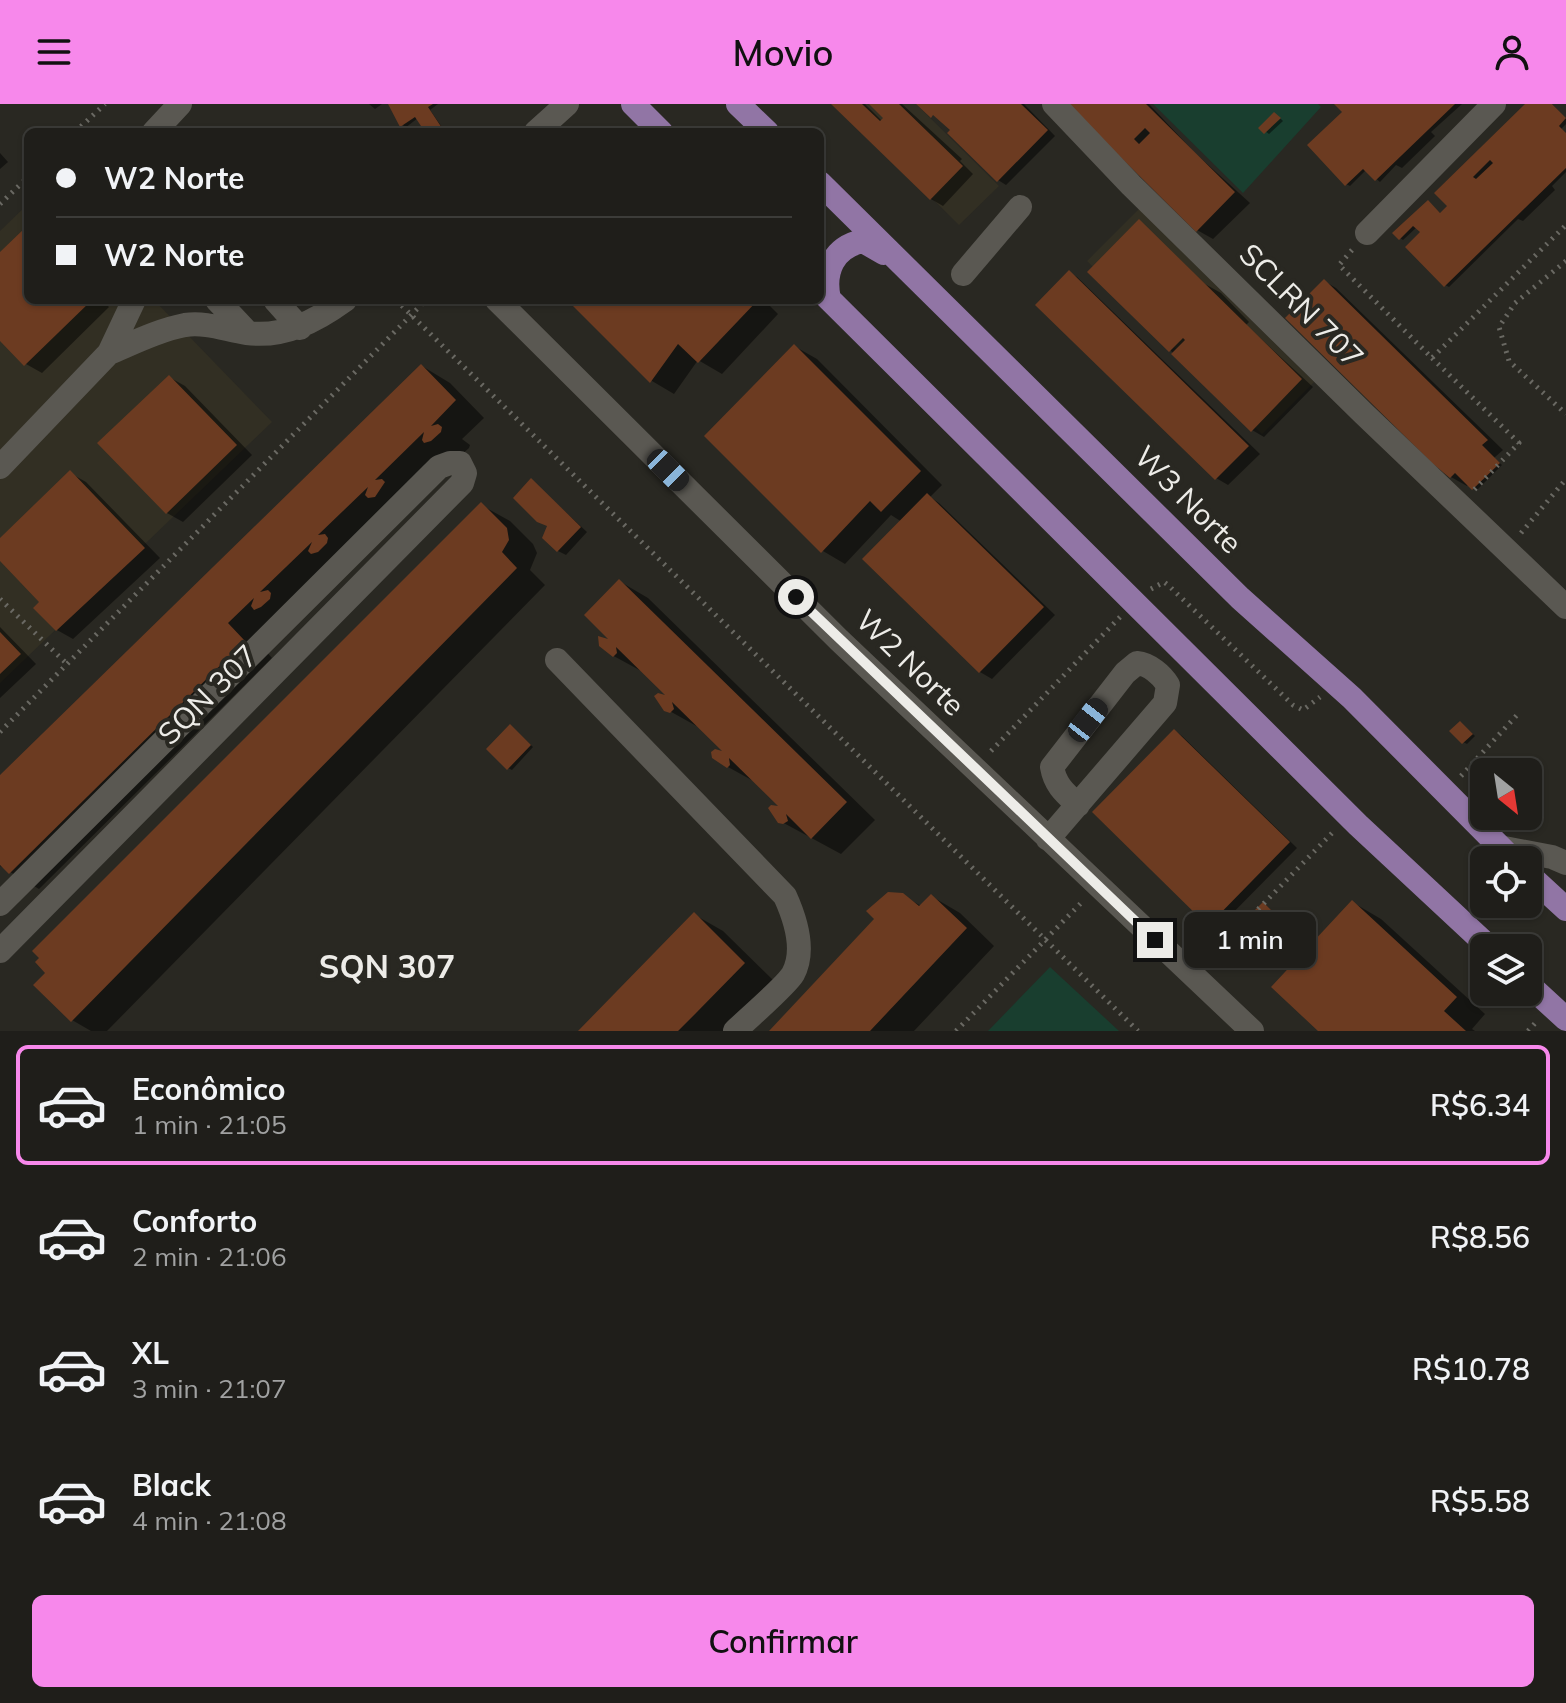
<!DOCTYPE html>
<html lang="pt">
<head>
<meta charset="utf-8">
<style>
	:root { --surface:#1f1e1a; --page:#2c2b27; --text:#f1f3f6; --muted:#a1a2a2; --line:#3c3c39; --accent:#f788eb }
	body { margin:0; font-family:Mulish,sans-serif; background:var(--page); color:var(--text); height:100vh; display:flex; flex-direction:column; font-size:30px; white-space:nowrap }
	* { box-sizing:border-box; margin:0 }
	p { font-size:26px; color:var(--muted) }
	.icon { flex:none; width:44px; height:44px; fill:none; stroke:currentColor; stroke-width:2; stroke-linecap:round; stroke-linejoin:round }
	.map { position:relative; height:927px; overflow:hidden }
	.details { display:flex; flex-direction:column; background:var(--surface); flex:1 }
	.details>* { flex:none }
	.banner { position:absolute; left:24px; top:24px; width:800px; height:176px; border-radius:12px; box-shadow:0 2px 6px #0004,0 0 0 2px var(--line); display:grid; align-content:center; height:176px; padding:0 32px; background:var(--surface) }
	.needle { width:52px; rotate:150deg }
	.controls { position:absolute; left:1470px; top:654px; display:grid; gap:16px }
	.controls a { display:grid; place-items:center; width:72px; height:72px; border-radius:12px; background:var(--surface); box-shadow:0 2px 6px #0004,0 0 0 2px var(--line); font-size:40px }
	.end { position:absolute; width:36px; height:36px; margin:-18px; border:10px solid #edece8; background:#111; box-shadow:0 0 0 4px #111 }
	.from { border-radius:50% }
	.bubble { position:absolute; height:56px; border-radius:12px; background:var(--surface); box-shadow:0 2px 6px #0004,0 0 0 2px var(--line); font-size:26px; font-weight:600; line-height:56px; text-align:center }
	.car { position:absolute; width:24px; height:48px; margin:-24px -12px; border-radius:10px; box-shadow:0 0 6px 2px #0007; background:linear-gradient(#222 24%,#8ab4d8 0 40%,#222 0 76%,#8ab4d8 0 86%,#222 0) }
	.banner b { display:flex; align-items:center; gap:28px; height:76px; font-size:30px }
	.banner b+b { border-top:2px solid var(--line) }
	.banner i { width:20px; height:20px; background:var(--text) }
	ul { padding:14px 0 0; list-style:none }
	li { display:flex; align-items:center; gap:24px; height:120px; margin:0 16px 12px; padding:0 16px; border:4px solid transparent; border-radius:12px }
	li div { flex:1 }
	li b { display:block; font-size:30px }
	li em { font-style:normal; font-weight:600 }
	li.current { border-color:var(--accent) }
	li>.icon { width:72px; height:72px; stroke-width:1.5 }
	.action { display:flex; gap:16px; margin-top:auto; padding:16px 32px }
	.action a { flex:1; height:92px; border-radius:12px; background:var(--accent); color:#111; font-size:32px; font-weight:600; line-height:92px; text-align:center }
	header { display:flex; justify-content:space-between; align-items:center; height:104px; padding:0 32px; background:var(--accent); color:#111; font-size:36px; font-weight:600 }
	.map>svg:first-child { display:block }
	.built { fill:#322f23 }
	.park { fill:#193e2f }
	.shadow { fill:#0007 }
	.building { fill:#6c3b21; fill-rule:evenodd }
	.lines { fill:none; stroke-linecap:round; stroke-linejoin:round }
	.path { stroke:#6a6963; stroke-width:5; stroke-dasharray:2 6; stroke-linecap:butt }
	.minor { stroke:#5a5852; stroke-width:24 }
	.major { stroke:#9175a5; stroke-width:24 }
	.route { stroke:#edece8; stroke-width:10 }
	.labels { text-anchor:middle; stroke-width:8; stroke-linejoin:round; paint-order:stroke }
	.street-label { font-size:30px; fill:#edece8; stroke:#292822 }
	.neighbourhood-label { font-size:32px; font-weight:bold; fill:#edece8; stroke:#292822 }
</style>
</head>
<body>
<header><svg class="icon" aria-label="menu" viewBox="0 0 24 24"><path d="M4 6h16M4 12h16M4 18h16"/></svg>Movio<svg class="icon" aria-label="person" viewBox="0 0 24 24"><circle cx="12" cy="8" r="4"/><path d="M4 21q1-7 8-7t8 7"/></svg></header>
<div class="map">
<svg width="1566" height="927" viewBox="0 0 1566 927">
	<rect width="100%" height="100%" fill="#292822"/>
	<path class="built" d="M 837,0 L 916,0 L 999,82 L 959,121 Z
		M 28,100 L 28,196 L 154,196 L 272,318 L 0,579 L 0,127 Z
		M 1139,105 L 1314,278 L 1262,330 L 1087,157 Z"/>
	<path class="park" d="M 1153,0 L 1318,0 L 1321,3 L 1243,89 Z
		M 1050,863 L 1119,927 L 988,927 Z"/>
	<path class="shadow" d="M 369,0 L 382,0 L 375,5 Z
		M 389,0 L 438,0 L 430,6 L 444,26 L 428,28 L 418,14 L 405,24 Z
		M 834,0 L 865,0 L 882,17 L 886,14 L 872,0 L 902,0 L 962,55 L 960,57 L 973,70 L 943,102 L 931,95 Z
		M 919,0 L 1024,0 L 1055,32 L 1006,81 L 998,76 L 953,26 Z
		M 1070,0 L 1149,0 L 1195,49 L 1250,99 L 1213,135 L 1197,126 Z
		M 1337,0 L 1462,0 L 1431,28 L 1435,32 L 1402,64 L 1396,61 L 1380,78 L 1366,66 L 1350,82 L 1346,80 L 1345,8 Z
		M 1528,0 L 1552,0 L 1566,15 L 1566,20 L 1561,25 L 1566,30 L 1566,68 L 1552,82 L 1555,86 L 1523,117 L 1518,115 L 1449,183 L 1445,181 L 1423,128 L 1417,123 L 1403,136 L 1400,134 L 1431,100 L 1441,110 Z
		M 1278,12 L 1283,17 L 1269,30 L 1261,24 Z
		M 0,49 L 8,58 L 0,65 Z
		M 27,126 L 28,196 L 102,196 L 109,203 L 42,269 L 26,260 L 0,234 L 0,151 Z
		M 1158,135 L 1205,180 L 1221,189 L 1249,218 L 1246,221 L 1313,283 L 1264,333 L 1252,326 L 1170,246 Z
		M 1069,169 L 1077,173 L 1260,350 L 1228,381 L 1216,374 Z
		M 1324,177 L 1336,184 L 1503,346 L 1494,354 L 1502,361 L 1477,386 L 1469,380 L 1467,382 L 1451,373 Z
		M 570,196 L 764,196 L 778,210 L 722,270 L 698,256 L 674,290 L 652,277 Z
		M 794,242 L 817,255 L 942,381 L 930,393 L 939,399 L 1055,511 L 992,575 L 980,568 L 902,418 L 891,411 L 845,460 L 823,447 Z
		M 422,262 L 450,279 L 484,314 L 462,335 L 470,341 L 469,344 L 256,536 L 272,554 L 39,785 L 0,762 L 0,674 Z
		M 169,273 L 185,282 L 252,351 L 183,418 L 167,409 Z
		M 70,369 L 86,378 L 160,454 L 73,535 L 57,526 L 42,498 L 0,454 L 0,437 Z
		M 532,377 L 587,428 L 566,451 L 558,447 Z
		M 481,401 L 510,417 L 533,440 L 537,449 L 530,466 L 545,481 L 107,927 L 91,927 L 72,916 Z
		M 619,477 L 648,494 L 875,716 L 841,750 L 780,717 L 785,705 L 757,679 L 728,663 L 729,651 L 700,624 L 666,605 L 673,596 L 643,568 L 610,550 L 615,540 Z
		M 0,523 L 36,560 L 0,594 Z
		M 1463,621 L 1475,632 L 1467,640 L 1463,638 Z
		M 514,625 L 533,643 L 512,666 L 508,664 Z
		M 1175,627 L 1182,632 L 1297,744 L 1217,825 L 1209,820 Z
		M 900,790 L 921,802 L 931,792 L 960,809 L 994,842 L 914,927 L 772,927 Z
		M 1352,798 L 1381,815 L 1485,910 L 1472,925 L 1475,927 L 1321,927 Z
		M 1266,803 L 1285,821 L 1270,836 L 1267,835 Z
		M 695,811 L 723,827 L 773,876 L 723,927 L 581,927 Z"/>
	<path class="building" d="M 388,0 L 433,0 L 428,3 L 442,24 L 437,28 L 425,28 L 415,13 L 400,23 Z
		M 831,0 L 862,0 L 880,17 L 883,14 L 869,0 L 899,0 L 963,62 L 930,96 Z
		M 916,0 L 1021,0 L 1048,26 L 997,78 L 947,29 L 950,26 L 933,11 L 931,14 Z
		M 1067,0 L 1146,0 L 1235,88 L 1196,128 ZM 1145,24 L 1150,29 L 1139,40 L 1134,35 Z
		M 1334,0 L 1455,0 L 1375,77 L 1363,65 L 1345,82 L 1307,41 L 1342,8 Z
		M 1525,0 L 1552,0 L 1566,14 L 1559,22 L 1566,29 L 1566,64 L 1444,183 L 1405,143 L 1420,128 L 1413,122 L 1399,136 L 1392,129 L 1428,96 L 1440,109 L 1447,102 L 1434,89 ZM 1490,56 L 1493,59 L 1476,75 L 1473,73 Z
		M 1274,8 L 1281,14 L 1264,30 L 1258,24 Z
		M 1139,115 L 1302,275 L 1251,328 L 1171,250 L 1185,236 L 1183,234 L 1169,248 L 1087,168 Z
		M 26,123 L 28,196 L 92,196 L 24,262 L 0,237 L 0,148 Z
		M 1069,166 L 1249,342 L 1215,376 L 1035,201 Z
		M 1324,175 L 1488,336 L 1482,341 L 1500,359 L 1472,386 L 1455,369 L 1450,374 L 1432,359 L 1285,214 Z
		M 567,196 L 758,196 L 698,259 L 678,240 L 650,279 Z
		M 794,240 L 921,367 L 881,408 L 870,397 L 821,449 L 704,332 Z
		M 421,260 L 456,296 L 431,322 L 438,320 L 442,323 L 441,328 L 431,337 L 424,339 L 422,336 L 424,328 L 375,376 L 382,375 L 385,378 L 375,393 L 368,394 L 365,391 L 368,383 L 318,431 L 325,430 L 328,434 L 327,439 L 318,448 L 311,450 L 308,447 L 312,438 L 260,488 L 268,486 L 271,489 L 270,495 L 261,503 L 254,506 L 251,502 L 254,494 L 228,519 L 245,537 L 9,770 L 0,761 L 0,671 Z
		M 169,271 L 237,341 L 166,410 L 97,339 Z
		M 70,366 L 145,444 L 56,527 L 33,504 L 39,498 L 0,457 L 0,434 Z
		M 531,374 L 581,423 L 557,448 L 542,434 L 547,422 L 537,418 L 513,394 Z
		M 927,389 L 1044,503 L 979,569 L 862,455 Z
		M 481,398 L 507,424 L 509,436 L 502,448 L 517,464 L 71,918 L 33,881 L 45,869 L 35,858 L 39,854 L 32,847 Z
		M 619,475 L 847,698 L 811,735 L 786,710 L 788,717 L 783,720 L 778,719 L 768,704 L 771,701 L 778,702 L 729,654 L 730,661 L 727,664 L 712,654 L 711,648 L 715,645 L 722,647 L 672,598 L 674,605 L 670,609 L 664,607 L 654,592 L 658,589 L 665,591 L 616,543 L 617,549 L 613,553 L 599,542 L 598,532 L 608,535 L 584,511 Z
		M 0,528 L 21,550 L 0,570 Z
		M 1460,617 L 1473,630 L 1462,640 L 1449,627 Z
		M 510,620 L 531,641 L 507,666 L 486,645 Z
		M 1174,625 L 1290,738 L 1208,822 L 1092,708 Z
		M 1528,686 L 1536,695 L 1531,701 L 1528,698 Z
		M 888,788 L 903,789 L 919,802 L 931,790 L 967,824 L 870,927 L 769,927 L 874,815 L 866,807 Z
		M 1352,796 L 1457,893 L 1444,907 L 1466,927 L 1318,927 L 1271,883 Z
		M 1263,798 L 1283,818 L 1266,836 L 1245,816 Z
		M 694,808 L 745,859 L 697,908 L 678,927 L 578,927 Z"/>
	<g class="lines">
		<path class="path" d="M 75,28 L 105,0
			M 0,100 L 28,73
			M 1352,146 L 1339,161 L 1432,254 L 1566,121
			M 1566,157 L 1515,199 L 1499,223 L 1509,257 L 1566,310
			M 396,196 L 1138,927
			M 1432,254 L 1519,339 L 1474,386
			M 1521,429 L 1566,375
			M 1151,485 L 1164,478 L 1168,481 L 1293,601 L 1303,606 L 1320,593
			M 0,495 L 67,560
			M 0,628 L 426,196
			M 991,647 L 1120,513
			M 1461,672 L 1517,611
			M 1208,857 L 1334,727
			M 956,927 L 1083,797
			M 1528,927 L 1537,917"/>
		<path class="minor" d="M 1054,0 L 1131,81 L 1364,310 L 1566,503
			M 154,28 L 180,0
			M 536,28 L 567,0
			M 1367,129 L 1494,0
			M 963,170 L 1020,103
			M 217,196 L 248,229
			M 275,196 L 300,224
			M 497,196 L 839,536 L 1252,927
			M 109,249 C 133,239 159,226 185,221 C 207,218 226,226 247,229 C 284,234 316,217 345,196
			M 0,363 L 109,249 L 134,196
			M 557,556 L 785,792 C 795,814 806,846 793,870 C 786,882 747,915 735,927
			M 1048,735 L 1165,599 L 1168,581 C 1162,571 1149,560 1137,559 L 1125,569 L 1052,663 C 1055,681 1065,689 1078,701
			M 1499,743 L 1552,753 L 1566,759
			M 0,800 L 439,363 L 450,359 L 460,359 L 465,369 L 462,379 L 0,847"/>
		<path class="major" d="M 633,0 L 661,28
			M 738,0 L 767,28
			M 820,79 L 1240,494 L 1352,594 L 1513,756
			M 820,186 L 1358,721 L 1490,844
			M 829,195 C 823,168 833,143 863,137 L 884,149
			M 1528,770 L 1566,805
			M 1528,880 L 1566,915"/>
	</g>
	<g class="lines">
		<path class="route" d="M 796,493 L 1155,836"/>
	</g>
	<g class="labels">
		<g class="street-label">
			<text transform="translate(1301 202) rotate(45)" y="10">SCLRN 707</text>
			<text transform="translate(1188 396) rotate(45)" y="10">W3 Norte</text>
			<text transform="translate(910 559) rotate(44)" y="10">W2 Norte</text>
			<text transform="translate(208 591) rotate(-45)" y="10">SQN 307</text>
		</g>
		<g class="neighbourhood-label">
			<text x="387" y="874">SQN 307</text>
		</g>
	</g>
</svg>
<div class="controls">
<a><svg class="needle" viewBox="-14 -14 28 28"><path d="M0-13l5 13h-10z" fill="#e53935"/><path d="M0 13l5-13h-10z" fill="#a1a2a2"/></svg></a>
<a><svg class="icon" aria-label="locate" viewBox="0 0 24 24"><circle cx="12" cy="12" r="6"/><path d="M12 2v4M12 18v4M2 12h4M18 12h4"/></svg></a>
<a><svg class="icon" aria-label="layers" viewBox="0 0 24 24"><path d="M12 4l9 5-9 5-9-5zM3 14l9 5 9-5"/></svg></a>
</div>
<i class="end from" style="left:796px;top:493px"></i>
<i class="end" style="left:1155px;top:836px"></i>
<div class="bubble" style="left:1184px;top:808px;width:132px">1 min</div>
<i class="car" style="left:668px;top:366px;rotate:135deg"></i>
<i class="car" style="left:1088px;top:616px;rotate:38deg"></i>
<div class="banner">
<b><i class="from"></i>W2 Norte</b>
<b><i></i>W2 Norte</b>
</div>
</div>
<section class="details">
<ul>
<li class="current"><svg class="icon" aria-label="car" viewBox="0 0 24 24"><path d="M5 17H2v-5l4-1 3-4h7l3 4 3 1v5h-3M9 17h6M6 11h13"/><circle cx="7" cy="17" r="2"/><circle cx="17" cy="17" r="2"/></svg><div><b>Econômico</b><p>1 min · 21:05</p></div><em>R$6.34</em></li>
<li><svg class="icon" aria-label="car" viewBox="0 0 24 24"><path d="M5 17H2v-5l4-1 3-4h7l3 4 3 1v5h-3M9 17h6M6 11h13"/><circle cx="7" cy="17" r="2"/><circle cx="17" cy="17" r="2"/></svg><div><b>Conforto</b><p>2 min · 21:06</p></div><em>R$8.56</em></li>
<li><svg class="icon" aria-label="car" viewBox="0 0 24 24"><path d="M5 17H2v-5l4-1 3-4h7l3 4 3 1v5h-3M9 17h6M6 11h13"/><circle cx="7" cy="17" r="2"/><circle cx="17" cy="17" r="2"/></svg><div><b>XL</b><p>3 min · 21:07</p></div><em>R$10.78</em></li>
<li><svg class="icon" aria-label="car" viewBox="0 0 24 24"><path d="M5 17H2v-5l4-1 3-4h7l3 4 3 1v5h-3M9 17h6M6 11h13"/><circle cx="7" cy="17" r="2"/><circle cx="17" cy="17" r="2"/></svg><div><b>Black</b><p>4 min · 21:08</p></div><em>R$5.58</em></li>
</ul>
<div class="action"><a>Confirmar</a></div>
</section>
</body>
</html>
